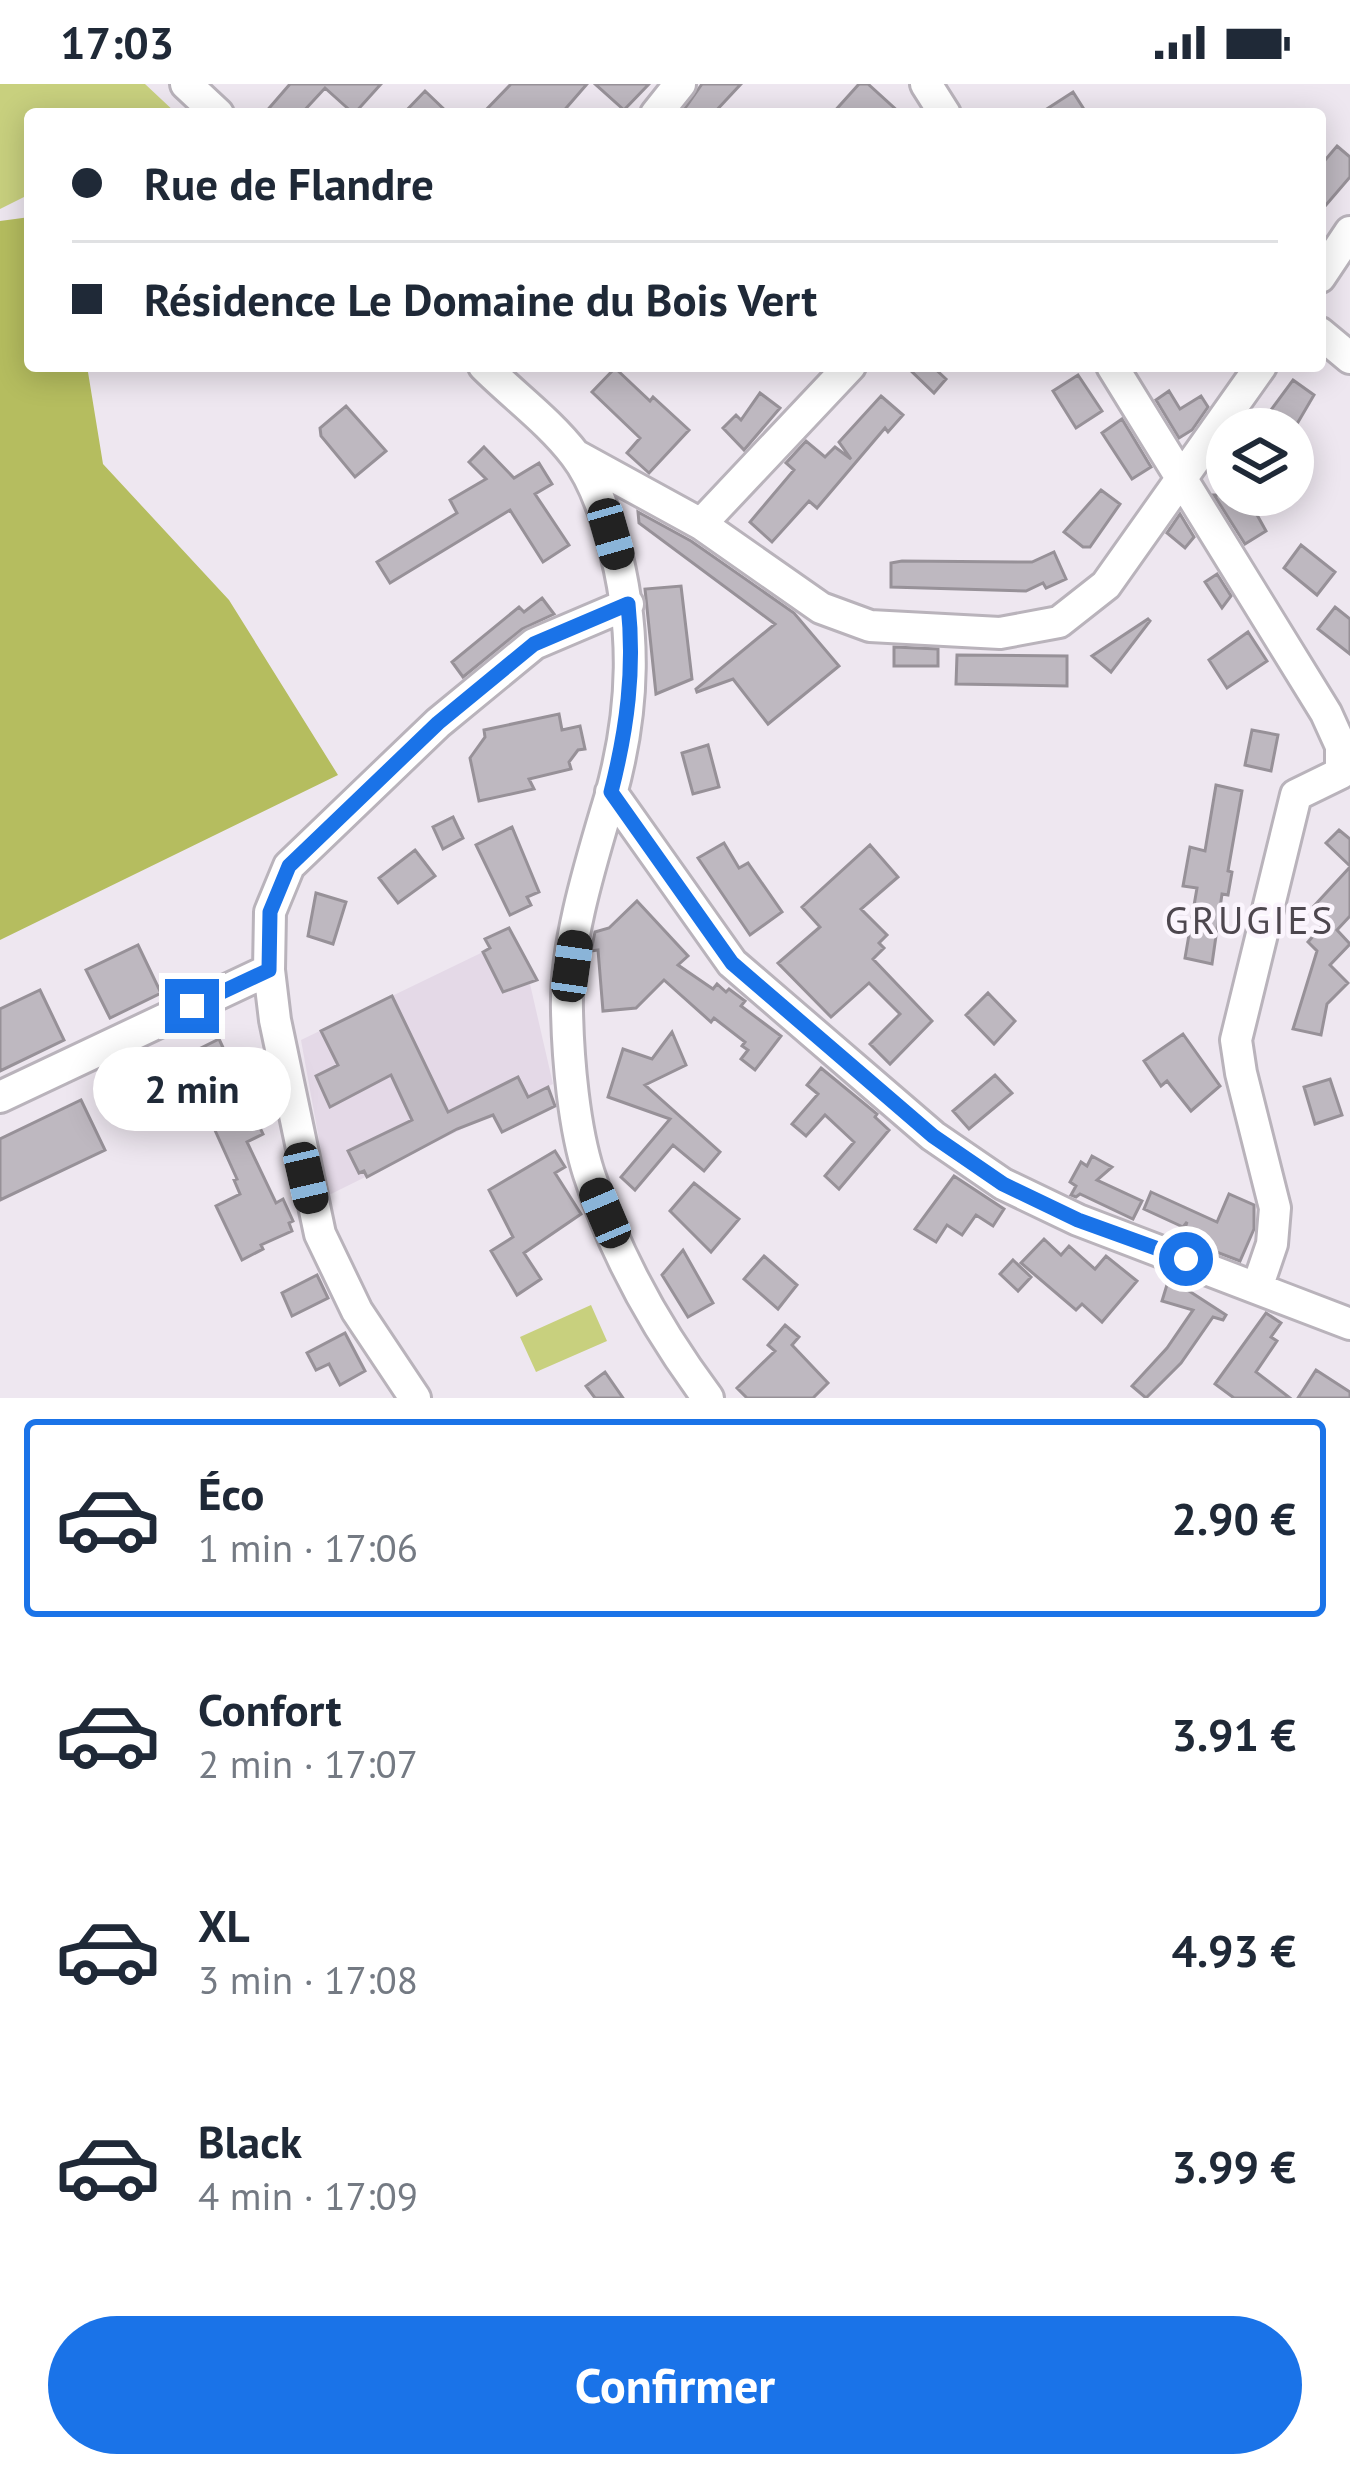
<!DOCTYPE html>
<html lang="fr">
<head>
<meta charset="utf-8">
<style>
	:root { --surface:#fff; --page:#f2f2f3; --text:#1f2937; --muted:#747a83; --line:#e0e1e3; --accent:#1a73e8 }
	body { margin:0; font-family:"PT Sans",sans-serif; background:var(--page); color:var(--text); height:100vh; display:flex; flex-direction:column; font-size:45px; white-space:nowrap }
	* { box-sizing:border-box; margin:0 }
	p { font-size:39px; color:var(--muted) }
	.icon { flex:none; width:66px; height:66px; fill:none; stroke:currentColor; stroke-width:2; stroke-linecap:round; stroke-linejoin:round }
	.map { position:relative; height:1314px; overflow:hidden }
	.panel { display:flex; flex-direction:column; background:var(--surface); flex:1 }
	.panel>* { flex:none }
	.banner { position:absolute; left:24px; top:24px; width:1302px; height:264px; border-radius:12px; box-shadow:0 6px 30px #0003; display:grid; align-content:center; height:264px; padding:0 48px; background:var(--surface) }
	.buttons { position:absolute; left:1206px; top:324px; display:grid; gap:24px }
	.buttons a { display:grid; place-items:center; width:108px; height:108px; border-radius:50%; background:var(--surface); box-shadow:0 6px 30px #0003; font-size:60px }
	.end { position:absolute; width:54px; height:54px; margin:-27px; border:15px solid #1a73e8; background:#fff; box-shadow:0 0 0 6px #fff }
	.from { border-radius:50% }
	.bubble { position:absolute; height:84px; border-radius:42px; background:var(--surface); box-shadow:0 6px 30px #0003; font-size:39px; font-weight:700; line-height:84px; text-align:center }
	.car { position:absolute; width:36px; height:72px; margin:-36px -18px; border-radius:15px; box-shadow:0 0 9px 3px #0007; background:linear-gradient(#222 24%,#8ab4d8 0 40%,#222 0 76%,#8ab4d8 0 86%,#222 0) }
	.banner b { display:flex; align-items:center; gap:42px; height:114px; font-size:45px }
	.banner b+b { border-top:3px solid var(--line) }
	.banner i { width:30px; height:30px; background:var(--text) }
	ul { padding:21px 0 0; list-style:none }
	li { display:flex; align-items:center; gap:36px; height:198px; margin:0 24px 18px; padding:0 24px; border:6px solid transparent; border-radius:12px }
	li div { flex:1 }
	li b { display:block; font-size:45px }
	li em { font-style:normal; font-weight:700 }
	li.current { border-color:var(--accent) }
	li>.icon { width:108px; height:108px; stroke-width:1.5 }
	.cta { display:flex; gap:24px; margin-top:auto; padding:24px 48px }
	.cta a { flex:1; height:138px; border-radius:72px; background:var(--accent); color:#fff; font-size:48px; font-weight:700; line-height:138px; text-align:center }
	.status { display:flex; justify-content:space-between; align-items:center; height:84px; padding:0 60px; background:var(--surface); direction:ltr }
	.status svg { height:33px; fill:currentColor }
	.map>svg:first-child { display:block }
	.built { fill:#e4d9e7 }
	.green { fill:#c8d07e }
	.forest { fill:#b5bd5f }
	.building { fill:#beb8c0; stroke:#979198; stroke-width:3 }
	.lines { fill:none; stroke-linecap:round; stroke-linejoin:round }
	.minor-casing { stroke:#b9b3bb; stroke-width:36 }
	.minor { stroke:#fff; stroke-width:30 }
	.route { stroke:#1a73e8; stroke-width:15 }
	.labels { text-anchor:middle; stroke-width:9; stroke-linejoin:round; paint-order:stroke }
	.quarter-label { font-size:39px; letter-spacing:3px; fill:#4d474e; stroke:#fbf5fd }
</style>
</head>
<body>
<div class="status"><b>17:03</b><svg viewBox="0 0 49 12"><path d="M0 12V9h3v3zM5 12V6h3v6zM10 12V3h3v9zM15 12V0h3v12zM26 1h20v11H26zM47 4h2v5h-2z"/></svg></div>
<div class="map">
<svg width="1350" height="1314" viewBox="0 0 1350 1314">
	<rect width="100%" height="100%" fill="#eee7f0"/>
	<path class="built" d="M 483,868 L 503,907 L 530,900 L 553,1000 L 329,1111 L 301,956 Z"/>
	<path class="green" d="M 0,0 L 145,0 L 177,30 L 30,30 L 30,110 L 0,125 Z
		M 591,1221 L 607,1257 L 536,1288 L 520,1253 Z"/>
	<path class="forest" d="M 30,133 L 30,282 L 87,282 L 103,380 L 229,516 L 338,691 L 0,856 L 0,137 Z"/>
	<path class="building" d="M 290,0 L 381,0 L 354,30 L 325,4 L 301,30 L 264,30 Z
		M 511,0 L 587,0 L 561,30 L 482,30 Z
		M 595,0 L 649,0 L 624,26 Z
		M 702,0 L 741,0 L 713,30 L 681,30 Z
		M 859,0 L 868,0 L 901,30 L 832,30 Z
		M 425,7 L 449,30 L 403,30 Z
		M 1073,8 L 1087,30 L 1039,30 Z
		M 1337,62 L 1350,73 L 1350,93 L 1320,128 L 1320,82 Z
		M 906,282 L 932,282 L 946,295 L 934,309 Z
		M 615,284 L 650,317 L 653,313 L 689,346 L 649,389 L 627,369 L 640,354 L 592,308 Z
		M 1078,291 L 1102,327 L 1076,344 L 1053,307 Z
		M 1293,296 L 1314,311 L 1294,345 L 1257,345 Z
		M 1169,307 L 1180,325 L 1201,312 L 1208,323 L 1192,346 L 1179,354 L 1156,316 Z
		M 760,309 L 780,324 L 744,366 L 723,344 L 736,331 L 741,336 Z
		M 881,312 L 903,331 L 888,348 L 885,344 L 817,424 L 809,417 L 772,458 L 750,438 L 794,386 L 786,379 L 806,357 L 825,373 L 835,363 L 851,375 L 839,358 Z
		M 346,322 L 386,367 L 355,393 L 321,352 L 320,344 Z
		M 1122,335 L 1151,383 L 1132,395 L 1102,349 Z
		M 484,363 L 514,394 L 539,379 L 552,400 L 535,410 L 569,461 L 543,478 L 510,426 L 390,499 L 377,478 L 457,429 L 450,416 L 486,395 L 469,378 Z
		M 1101,406 L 1120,420 L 1090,463 L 1083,463 L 1064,448 Z
		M 1214,411 L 1246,411 L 1266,447 L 1245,460 Z
		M 638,428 L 691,457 L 794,529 L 839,582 L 768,640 L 733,595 L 697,608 L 696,605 L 775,540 L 639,439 Z
		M 1180,430 L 1194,453 L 1185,464 L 1167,449 Z
		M 1301,461 L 1335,488 L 1317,511 L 1284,484 Z
		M 1054,468 L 1066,495 L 1046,504 L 1043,499 L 1026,507 L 891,503 L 891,479 L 902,477 L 1032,478 Z
		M 1217,490 L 1231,512 L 1222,524 L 1205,498 Z
		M 681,502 L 692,595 L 656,610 L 645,505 Z
		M 542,514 L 554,530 L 522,545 L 463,593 L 452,578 L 519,523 L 524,528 Z
		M 1335,523 L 1350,535 L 1350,570 L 1318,545 Z
		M 1148,535 L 1150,537 L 1111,588 L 1092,572 Z
		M 1248,548 L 1267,577 L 1227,604 L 1209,576 Z
		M 894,563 L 938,565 L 938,582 L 894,582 Z
		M 957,571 L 1067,572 L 1067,602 L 956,600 Z
		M 559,630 L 562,646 L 580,642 L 585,665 L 578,666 L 569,678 L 571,685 L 529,695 L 534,705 L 479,717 L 470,674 L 485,653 L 484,646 Z
		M 1252,646 L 1278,651 L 1271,687 L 1245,681 Z
		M 708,661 L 719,703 L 693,710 L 682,669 Z
		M 1216,701 L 1242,707 L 1228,787 L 1232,788 L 1228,811 L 1222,810 L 1212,880 L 1185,874 L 1197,804 L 1183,802 L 1190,763 L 1205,767 Z
		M 453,733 L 463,754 L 443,765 L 433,743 Z
		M 512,743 L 539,808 L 527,813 L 531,821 L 510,831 L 476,761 Z
		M 1339,746 L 1350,755 L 1350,782 L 1326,759 Z
		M 724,759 L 739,784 L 748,779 L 782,828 L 750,851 L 698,774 Z
		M 870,761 L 898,793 L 861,825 L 887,851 L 879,859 L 884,864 L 873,875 L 932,937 L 890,980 L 870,960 L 900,930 L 869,899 L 831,933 L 778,879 L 820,843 L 802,823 Z
		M 415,766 L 435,792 L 398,819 L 379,794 Z
		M 1350,783 L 1350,832 L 1337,846 L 1350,860 L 1330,881 L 1348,899 L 1327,920 L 1321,951 L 1293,945 L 1317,867 L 1308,858 L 1327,836 L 1333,842 L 1314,822 Z
		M 316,809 L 346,818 L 333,860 L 308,852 Z
		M 637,817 L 688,872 L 678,881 L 713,905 L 717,900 L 726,908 L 729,905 L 745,917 L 741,922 L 781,952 L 755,986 L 741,975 L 748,966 L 742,962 L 745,958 L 714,934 L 711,938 L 664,896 L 636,924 L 603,927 L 598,866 L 591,867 L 595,848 L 609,844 Z
		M 509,844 L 537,896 L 503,908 L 483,868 L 490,864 L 485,855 Z
		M 138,861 L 161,909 L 110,934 L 86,886 Z
		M 40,906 L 64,956 L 0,987 L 0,925 Z
		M 988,909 L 1015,937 L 994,960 L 966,931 Z
		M 392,912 L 448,1028 L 518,993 L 528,1013 L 548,1003 L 555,1022 L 502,1048 L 493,1031 L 457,1045 L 367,1093 L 364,1087 L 359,1089 L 348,1067 L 412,1036 L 391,991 L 330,1023 L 316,992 L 338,981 L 321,947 Z
		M 672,948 L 686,981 L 645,1001 L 720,1068 L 704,1087 L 673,1061 L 635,1106 L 621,1093 L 670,1035 L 608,1013 L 623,965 L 652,975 Z
		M 1183,950 L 1220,1002 L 1191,1027 L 1167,997 L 1161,1002 L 1144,977 Z
		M 219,955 L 263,1050 L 247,1058 L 276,1119 L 283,1115 L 293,1137 L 289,1139 L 292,1147 L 261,1161 L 263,1165 L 242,1176 L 216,1122 L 240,1110 L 234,1096 L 237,1095 L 204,1022 L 191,1029 L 167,981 Z
		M 821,984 L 877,1030 L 875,1033 L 889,1046 L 839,1105 L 825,1092 L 854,1058 L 825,1031 L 806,1052 L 792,1040 L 818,1010 L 807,1001 Z
		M 995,991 L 1012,1009 L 969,1045 L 953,1027 Z
		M 1330,995 L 1342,1031 L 1315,1040 L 1304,1003 Z
		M 81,1016 L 105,1066 L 0,1116 L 0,1055 Z
		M 555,1067 L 565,1083 L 555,1089 L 581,1130 L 524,1169 L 541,1195 L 517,1211 L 491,1167 L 513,1153 L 489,1106 Z
		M 1092,1072 L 1112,1083 L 1097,1096 L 1142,1117 L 1133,1135 L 1080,1110 L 1076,1113 L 1071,1111 L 1076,1102 L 1070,1098 L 1081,1078 L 1087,1082 Z
		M 954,1092 L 1004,1125 L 993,1142 L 976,1131 L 962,1151 L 947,1141 L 936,1158 L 915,1145 Z
		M 694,1099 L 739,1135 L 711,1168 L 670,1127 Z
		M 1151,1108 L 1217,1138 L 1229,1110 L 1254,1121 L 1254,1145 L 1240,1177 L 1190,1158 L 1194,1149 L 1185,1144 L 1187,1138 L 1183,1143 L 1144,1125 Z
		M 1044,1155 L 1061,1171 L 1069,1162 L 1095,1185 L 1106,1172 L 1137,1197 L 1102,1238 L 1082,1220 L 1076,1226 L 1021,1179 Z
		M 683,1166 L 713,1219 L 688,1233 L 662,1191 Z
		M 764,1172 L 797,1201 L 778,1225 L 744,1195 Z
		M 1013,1176 L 1031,1193 L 1018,1207 L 1000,1190 Z
		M 317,1191 L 328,1214 L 292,1232 L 282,1209 Z
		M 1169,1194 L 1226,1231 L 1223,1236 L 1213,1233 L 1181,1279 L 1146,1314 L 1132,1302 L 1167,1264 L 1193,1226 L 1162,1217 Z
		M 1266,1229 L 1281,1239 L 1271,1253 L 1277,1257 L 1256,1288 L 1290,1314 L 1234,1314 L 1215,1300 Z
		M 785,1241 L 799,1253 L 792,1261 L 828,1299 L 813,1314 L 747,1314 L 737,1304 L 775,1267 L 768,1261 Z
		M 345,1249 L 365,1287 L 340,1301 L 329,1280 L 316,1286 L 307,1269 Z
		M 1316,1286 L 1350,1308 L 1350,1314 L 1298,1314 Z
		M 605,1288 L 623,1314 L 595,1314 L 586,1302 Z"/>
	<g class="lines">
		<g class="minor-casing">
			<path id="minor" d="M 186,0 L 218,30
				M 926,0 L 945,30
				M 656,30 L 680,0
				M 1320,193 L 1350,148
				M 1320,249 L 1350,274
				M 484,282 C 513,311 550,338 575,371 C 593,394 604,426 612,454 C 637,543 635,625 610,714 C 591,778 565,860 567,927 C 568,976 574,1044 589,1090 C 615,1170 658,1247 708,1314
				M 1112,282 L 1326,629 L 1341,662 L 1341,689
				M 575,371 L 701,440 L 821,524 L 870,542 L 1000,549 L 1059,538 L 1106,501 L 1261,282
				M 701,440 L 850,282
				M 611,708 L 732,879 L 933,1052 L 1003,1100 L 1078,1136 L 1350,1240
				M 0,1013 L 269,886
				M 1258,1201 L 1272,1160 L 1275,1124 L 1241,989 L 1236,956 L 1296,711 L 1341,689
				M 415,1314 L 357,1227 L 320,1150 L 275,936 L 269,886 L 270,828 L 289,782 L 438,639 L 534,560 L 628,520"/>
		</g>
		<use href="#minor" class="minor"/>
	</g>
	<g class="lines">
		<path class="route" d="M 192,922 L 269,886 L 270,828 L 289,782 L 438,639 L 534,560 L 628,520 C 635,586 627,645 611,708 L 732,879 L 933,1052 L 1003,1100 L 1078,1136 L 1186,1175"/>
	</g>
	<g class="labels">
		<g class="quarter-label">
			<text x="1250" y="850">GRUGIES</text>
		</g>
	</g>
</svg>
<div class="buttons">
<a><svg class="icon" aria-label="layers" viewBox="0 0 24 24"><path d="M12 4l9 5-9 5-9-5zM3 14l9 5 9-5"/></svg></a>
</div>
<i class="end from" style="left:1186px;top:1175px"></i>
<i class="end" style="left:192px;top:922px"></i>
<div class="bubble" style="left:93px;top:963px;width:198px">2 min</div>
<i class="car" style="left:611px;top:450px;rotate:164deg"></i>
<i class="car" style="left:572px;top:882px;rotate:8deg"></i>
<i class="car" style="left:306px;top:1094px;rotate:167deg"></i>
<i class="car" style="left:605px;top:1129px;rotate:337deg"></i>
<div class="banner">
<b><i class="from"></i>Rue de Flandre</b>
<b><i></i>Résidence Le Domaine du Bois Vert</b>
</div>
</div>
<section class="panel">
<ul>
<li class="current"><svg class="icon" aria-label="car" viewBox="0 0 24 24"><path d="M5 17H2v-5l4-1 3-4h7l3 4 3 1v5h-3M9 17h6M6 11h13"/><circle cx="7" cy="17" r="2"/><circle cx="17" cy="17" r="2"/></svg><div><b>Éco</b><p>1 min · 17:06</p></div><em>2.90 €</em></li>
<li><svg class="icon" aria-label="car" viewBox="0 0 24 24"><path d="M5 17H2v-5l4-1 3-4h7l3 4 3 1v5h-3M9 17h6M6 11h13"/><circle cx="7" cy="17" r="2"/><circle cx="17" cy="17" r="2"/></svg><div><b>Confort</b><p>2 min · 17:07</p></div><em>3.91 €</em></li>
<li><svg class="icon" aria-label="car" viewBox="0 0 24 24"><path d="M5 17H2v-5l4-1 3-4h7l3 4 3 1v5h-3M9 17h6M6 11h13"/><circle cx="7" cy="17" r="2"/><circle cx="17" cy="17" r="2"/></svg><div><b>XL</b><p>3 min · 17:08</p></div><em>4.93 €</em></li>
<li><svg class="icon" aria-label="car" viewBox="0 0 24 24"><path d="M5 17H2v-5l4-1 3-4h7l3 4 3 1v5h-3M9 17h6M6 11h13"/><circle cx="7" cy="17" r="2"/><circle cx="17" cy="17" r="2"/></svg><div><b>Black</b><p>4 min · 17:09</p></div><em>3.99 €</em></li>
</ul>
<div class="cta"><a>Confirmer</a></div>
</section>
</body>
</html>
